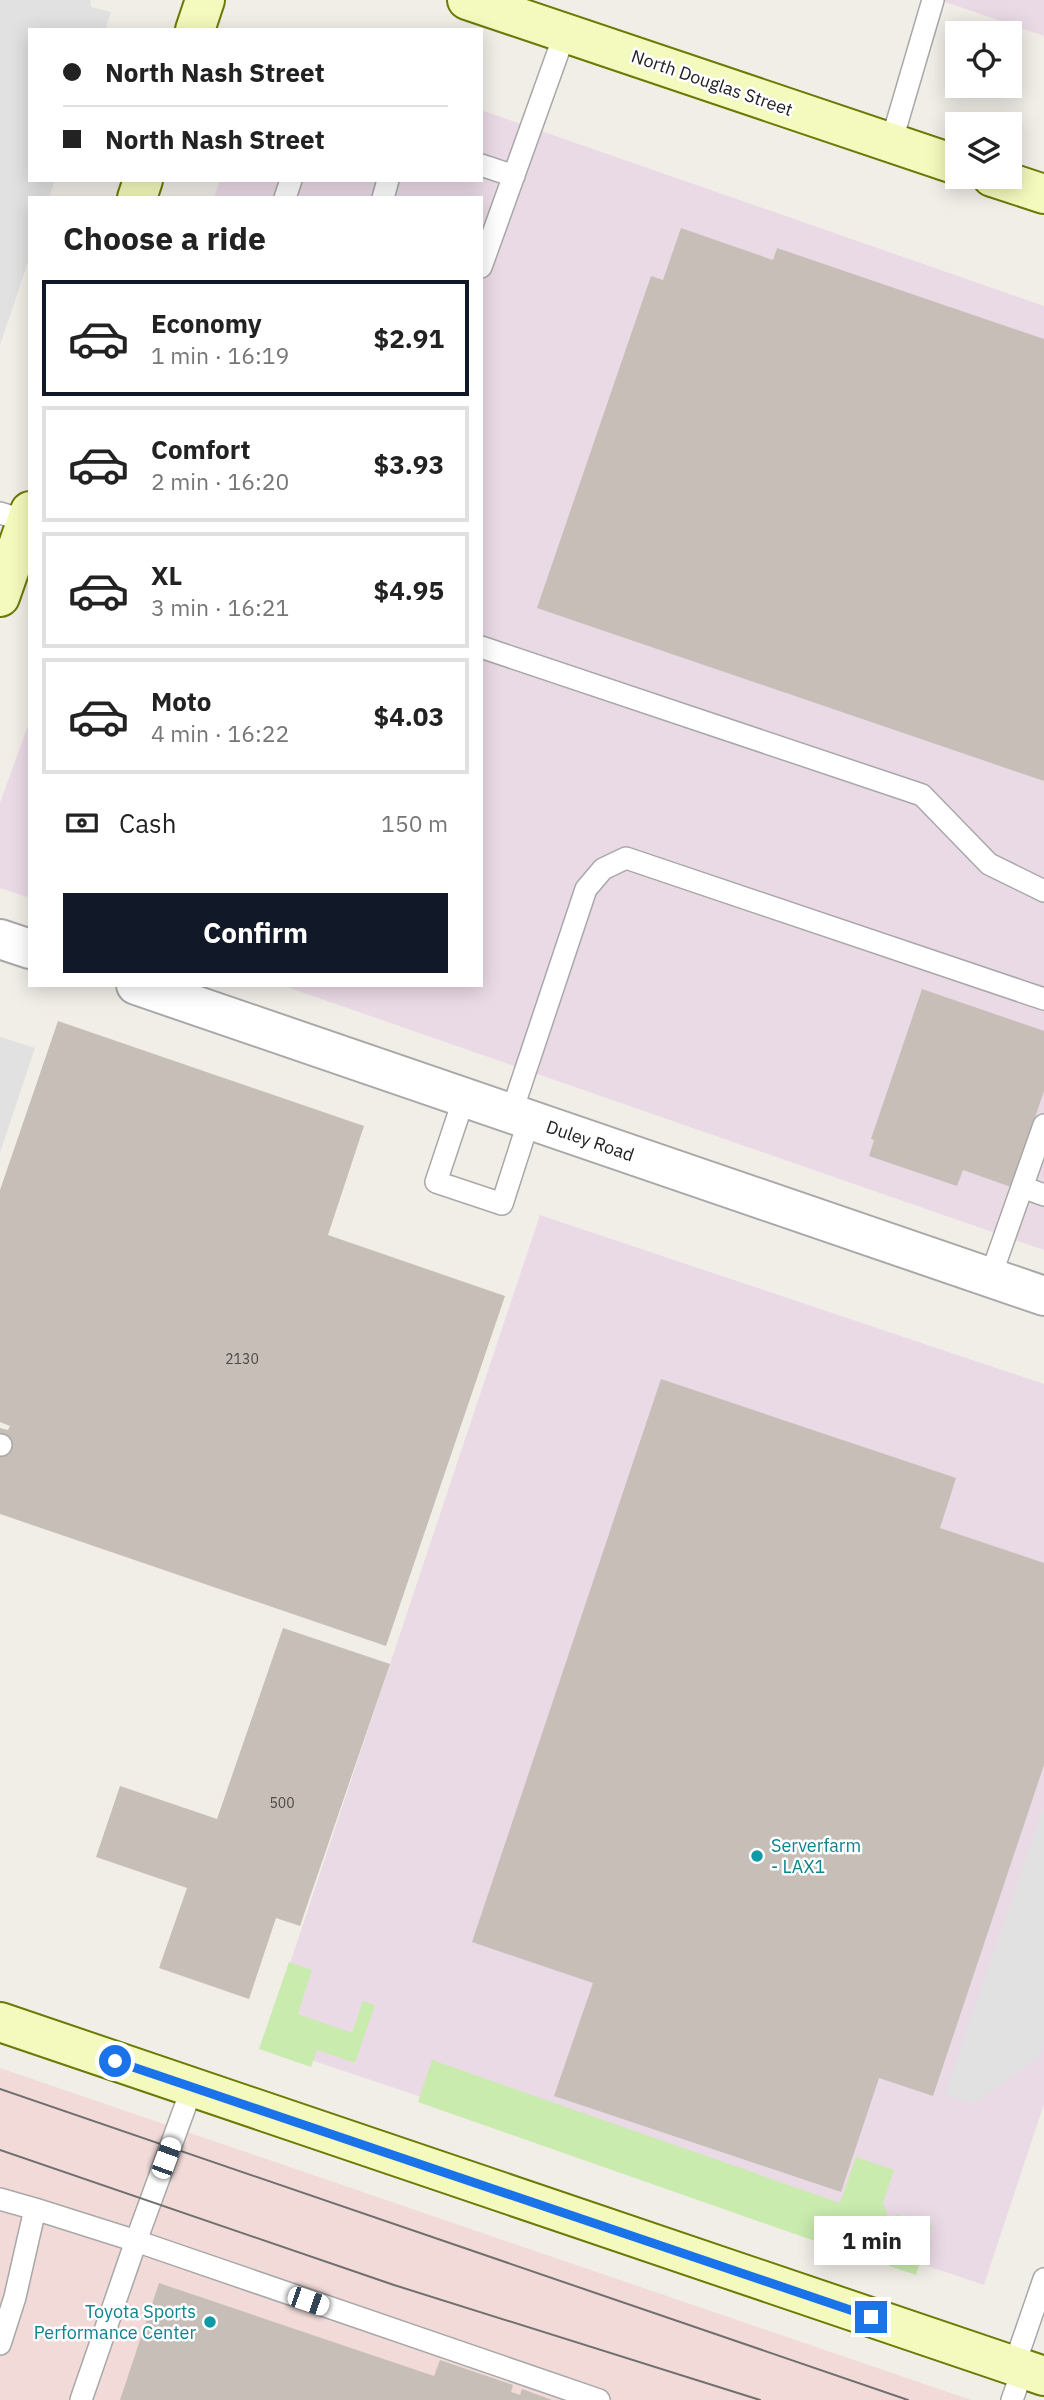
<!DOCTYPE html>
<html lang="en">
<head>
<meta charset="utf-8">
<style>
	:root { --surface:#fff; --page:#f6f6f6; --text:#222; --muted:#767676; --line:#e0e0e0; --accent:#111827 }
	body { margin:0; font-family:"IBM Plex Sans",sans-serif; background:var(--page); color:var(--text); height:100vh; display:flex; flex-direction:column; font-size:26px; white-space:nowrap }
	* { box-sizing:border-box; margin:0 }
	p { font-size:23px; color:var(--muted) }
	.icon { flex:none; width:38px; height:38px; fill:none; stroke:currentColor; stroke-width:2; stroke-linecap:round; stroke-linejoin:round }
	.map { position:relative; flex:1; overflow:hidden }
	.side { position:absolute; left:28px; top:196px; width:455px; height:791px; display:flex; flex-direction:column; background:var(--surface); border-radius:0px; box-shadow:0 4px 18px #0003 }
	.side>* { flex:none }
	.banner { position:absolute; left:28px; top:28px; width:455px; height:154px; border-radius:0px; box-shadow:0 4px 18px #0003; display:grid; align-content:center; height:154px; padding:0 35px; background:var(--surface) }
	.fabs { position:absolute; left:945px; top:21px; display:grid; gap:14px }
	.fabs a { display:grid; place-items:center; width:77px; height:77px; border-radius:0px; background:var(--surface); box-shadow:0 4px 18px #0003; font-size:35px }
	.end { position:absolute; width:32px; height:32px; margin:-16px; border:9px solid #1a73e8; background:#fff; box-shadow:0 0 0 4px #fff }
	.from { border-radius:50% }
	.bubble { position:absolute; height:49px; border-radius:0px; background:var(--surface); box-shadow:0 4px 18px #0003; font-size:23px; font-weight:700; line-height:49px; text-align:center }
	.car { position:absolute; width:21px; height:42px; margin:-21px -10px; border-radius:9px; box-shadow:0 0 5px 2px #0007; background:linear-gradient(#fff 24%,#345 0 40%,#fff 0 76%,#345 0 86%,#fff 0) }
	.banner b { display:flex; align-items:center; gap:24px; height:66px; font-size:26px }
	.banner b+b { border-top:2px solid var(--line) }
	.banner i { width:18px; height:18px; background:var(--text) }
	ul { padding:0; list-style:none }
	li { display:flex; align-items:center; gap:21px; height:116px; margin:0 14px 10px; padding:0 21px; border:4px solid var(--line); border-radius:0px }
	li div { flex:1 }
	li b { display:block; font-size:26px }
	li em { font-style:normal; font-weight:700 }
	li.current { border-color:var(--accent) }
	li>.icon { width:63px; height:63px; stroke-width:1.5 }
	h2 { padding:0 35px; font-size:32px; line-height:84px }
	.pay { display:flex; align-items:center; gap:18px; height:77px; padding:0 35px; font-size:26px }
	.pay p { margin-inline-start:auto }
	.primary-button { display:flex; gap:14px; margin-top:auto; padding:14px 35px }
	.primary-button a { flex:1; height:80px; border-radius:0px; background:var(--accent); color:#fff; font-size:28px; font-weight:700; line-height:80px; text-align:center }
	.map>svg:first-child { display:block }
	.commercial { fill:#f1dad8 }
	.industrial { fill:#eadae6 }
	.grass { fill:#c9ebae }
	.parking { fill:#e1e1e1 }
	.building { fill:#c6beb7 }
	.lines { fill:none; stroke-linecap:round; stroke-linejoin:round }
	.lane-casing { stroke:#a8a8a8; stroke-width:24 }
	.street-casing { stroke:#a8a8a8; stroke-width:42 }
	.secondary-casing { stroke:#697b05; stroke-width:42 }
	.lane { stroke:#fff; stroke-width:21 }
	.street { stroke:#fff; stroke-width:38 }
	.secondary { stroke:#f4fabd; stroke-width:38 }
	.tram { stroke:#6f6f6f; stroke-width:2 }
	.route { stroke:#1a73e8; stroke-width:9 }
	.culture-dot { fill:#0f9aa8; stroke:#fff; stroke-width:2.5 }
	.labels { text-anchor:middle; stroke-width:5; stroke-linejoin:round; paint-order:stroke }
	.number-label { font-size:14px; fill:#4a4846 }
	.street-label { font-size:18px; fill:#212121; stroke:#fff }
	.culture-label { font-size:18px; fill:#0d838f; stroke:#fff; text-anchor:start }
</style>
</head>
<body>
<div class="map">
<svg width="1044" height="2400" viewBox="0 0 1044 2400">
	<rect width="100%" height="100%" fill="#f1eee8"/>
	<path class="commercial" d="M 0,2068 L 971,2400 L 0,2400 Z"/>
	<path class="industrial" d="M 939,0 L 1044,0 L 1044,36 L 966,9 Z
		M 481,110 L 1044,306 L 1044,1250 L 281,985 L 481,985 L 481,198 L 214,198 L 220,180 L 481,180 Z
		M 30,720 L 30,898 L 0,888 L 0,803 Z
		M 540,1215 L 1044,1384 L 1044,2104 L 984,2285 L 263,2044 Z"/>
	<path class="grass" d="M 289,1962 L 312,1970 L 298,2014 L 352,2033 L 363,2001 L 375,2005 L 355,2063 L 317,2050 L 311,2067 L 259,2049 Z
		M 432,2060 L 840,2203 L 856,2157 L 894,2170 L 883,2203 L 888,2216 L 872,2261 L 418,2102 Z
		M 896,2214 L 932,2226 L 916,2275 L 889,2266 L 895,2249 L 886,2245 Z"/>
	<path class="parking" d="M 0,0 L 90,0 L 91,7 L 111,12 L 105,30 L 30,30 L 30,180 L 55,180 L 49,198 L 30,198 L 30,256 L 0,345 Z
		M 0,1037 L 35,1048 L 0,1153 Z
		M 1044,1805 L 1044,2044 L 1039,2057 L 973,2104 L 945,2094 Z"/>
	<path class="building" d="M 681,228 L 773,260 L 777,248 L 1044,339 L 1044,781 L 537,608 L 651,276 L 663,280 Z
		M 922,989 L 1044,1031 L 1044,1091 L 1011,1187 L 963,1170 L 957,1186 L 869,1156 L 874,1140 L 871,1139 Z
		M 58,1021 L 364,1126 L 328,1235 L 505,1296 L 386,1646 L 0,1514 L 0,1428 L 8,1430 L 10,1426 L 0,1422 L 0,1190 Z
		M 661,1379 L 956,1478 L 940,1528 L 1044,1563 L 1044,1765 L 933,2096 L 879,2078 L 841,2192 L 554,2096 L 593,1983 L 472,1942 Z
		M 283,1628 L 390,1664 L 300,1926 L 276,1918 L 249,1999 L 159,1968 L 187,1888 L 96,1857 L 120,1786 L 217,1819 Z
		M 159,2283 L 434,2376 L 440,2360 L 513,2385 L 511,2392 L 520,2395 L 522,2389 L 552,2400 L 120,2400 Z"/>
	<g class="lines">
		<g class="lane-casing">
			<path id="lane" d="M 891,143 L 933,0
				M 481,165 L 514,176
				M 285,198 L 291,180
				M 383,198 L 388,180
				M 481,267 L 565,33
				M 0,513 L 26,521
				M 481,647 L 922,795 L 989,864 L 1044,891
				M 464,1098 L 436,1182 L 502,1204 L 529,1120
				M 511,1114 L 586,889 L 603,869 L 626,858 L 1044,999
				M 1022,1187 L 1044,1195
				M 990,1278 L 1044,1125
				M 0,1445 L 1,1445
				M 192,2088 L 136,2241 L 599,2400
				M 0,2199 L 35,2209 L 15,2297 L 0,2344
				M 35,2209 L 136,2241 L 81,2400
				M 1014,2366 L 1044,2279
				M 1012,2400 L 1023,2369"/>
		</g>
		<g class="street-casing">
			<path id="street" d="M 0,939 L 30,949
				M 136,985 L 1044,1296"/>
		</g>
		<g class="secondary-casing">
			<path id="secondary" d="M 467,0 L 957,165
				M 195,30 L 205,0
				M 992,177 L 1044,194
				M 137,198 L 143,180
				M 0,597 L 30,511
				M 0,2022 L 1044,2376"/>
		</g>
		<use href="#lane" class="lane"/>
		<use href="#street" class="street"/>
		<use href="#secondary" class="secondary"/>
		<path class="tram" d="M 0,2089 L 908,2400
			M 0,2150 L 394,2285 L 760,2400"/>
	</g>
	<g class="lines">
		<path class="route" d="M 115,2061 L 871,2317"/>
	</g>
	<g class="culture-dot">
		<circle cx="757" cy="1856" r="7"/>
		<circle cx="210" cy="2322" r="7"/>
	</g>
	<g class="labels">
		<g class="number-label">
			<text x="242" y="1364">2130</text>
			<text x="282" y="1808">500</text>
		</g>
		<g class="street-label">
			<text transform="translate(712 83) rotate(19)" y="6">North Douglas Street</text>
			<text transform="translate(590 1141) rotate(19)" y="6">Duley Road</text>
		</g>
		<g class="culture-label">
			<text x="771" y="1852">Serverfarm<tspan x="771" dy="21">- LAX1</tspan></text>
			<text x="196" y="2318" text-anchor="end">Toyota Sports<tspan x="196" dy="21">Performance Center</tspan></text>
		</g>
	</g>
</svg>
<div class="fabs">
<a><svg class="icon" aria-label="locate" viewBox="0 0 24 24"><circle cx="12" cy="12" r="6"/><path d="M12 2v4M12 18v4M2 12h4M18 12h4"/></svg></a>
<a><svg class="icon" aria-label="layers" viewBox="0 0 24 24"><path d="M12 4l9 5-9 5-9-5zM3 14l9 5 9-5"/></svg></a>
</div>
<i class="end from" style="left:115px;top:2061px"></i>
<i class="end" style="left:871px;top:2317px"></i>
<div class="bubble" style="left:814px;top:2216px;width:116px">1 min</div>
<i class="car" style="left:166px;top:2158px;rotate:20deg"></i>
<i class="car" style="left:308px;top:2301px;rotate:109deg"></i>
<div class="banner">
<b><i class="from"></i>North Nash Street</b>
<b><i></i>North Nash Street</b>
</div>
<section class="side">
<h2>Choose a ride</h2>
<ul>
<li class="current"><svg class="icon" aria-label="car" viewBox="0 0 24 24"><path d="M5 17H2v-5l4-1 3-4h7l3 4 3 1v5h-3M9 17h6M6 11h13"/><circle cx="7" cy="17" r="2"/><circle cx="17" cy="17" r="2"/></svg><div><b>Economy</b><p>1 min · 16:19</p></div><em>$2.91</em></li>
<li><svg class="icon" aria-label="car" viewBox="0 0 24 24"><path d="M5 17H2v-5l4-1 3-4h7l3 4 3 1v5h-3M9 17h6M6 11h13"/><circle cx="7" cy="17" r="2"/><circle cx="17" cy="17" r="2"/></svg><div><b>Comfort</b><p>2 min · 16:20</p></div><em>$3.93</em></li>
<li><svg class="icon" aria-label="car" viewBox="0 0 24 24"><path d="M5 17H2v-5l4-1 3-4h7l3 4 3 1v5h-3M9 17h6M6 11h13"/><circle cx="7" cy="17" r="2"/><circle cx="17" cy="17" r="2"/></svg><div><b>XL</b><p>3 min · 16:21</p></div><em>$4.95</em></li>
<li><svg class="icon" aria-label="car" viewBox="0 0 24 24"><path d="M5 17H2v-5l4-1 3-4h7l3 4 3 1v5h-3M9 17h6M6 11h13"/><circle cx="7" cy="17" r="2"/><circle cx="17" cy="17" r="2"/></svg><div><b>Moto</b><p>4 min · 16:22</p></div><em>$4.03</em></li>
</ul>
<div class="pay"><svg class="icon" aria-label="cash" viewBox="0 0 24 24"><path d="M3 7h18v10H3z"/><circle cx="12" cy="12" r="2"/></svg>Cash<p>150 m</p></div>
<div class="primary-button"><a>Confirm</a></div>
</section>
</div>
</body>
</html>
